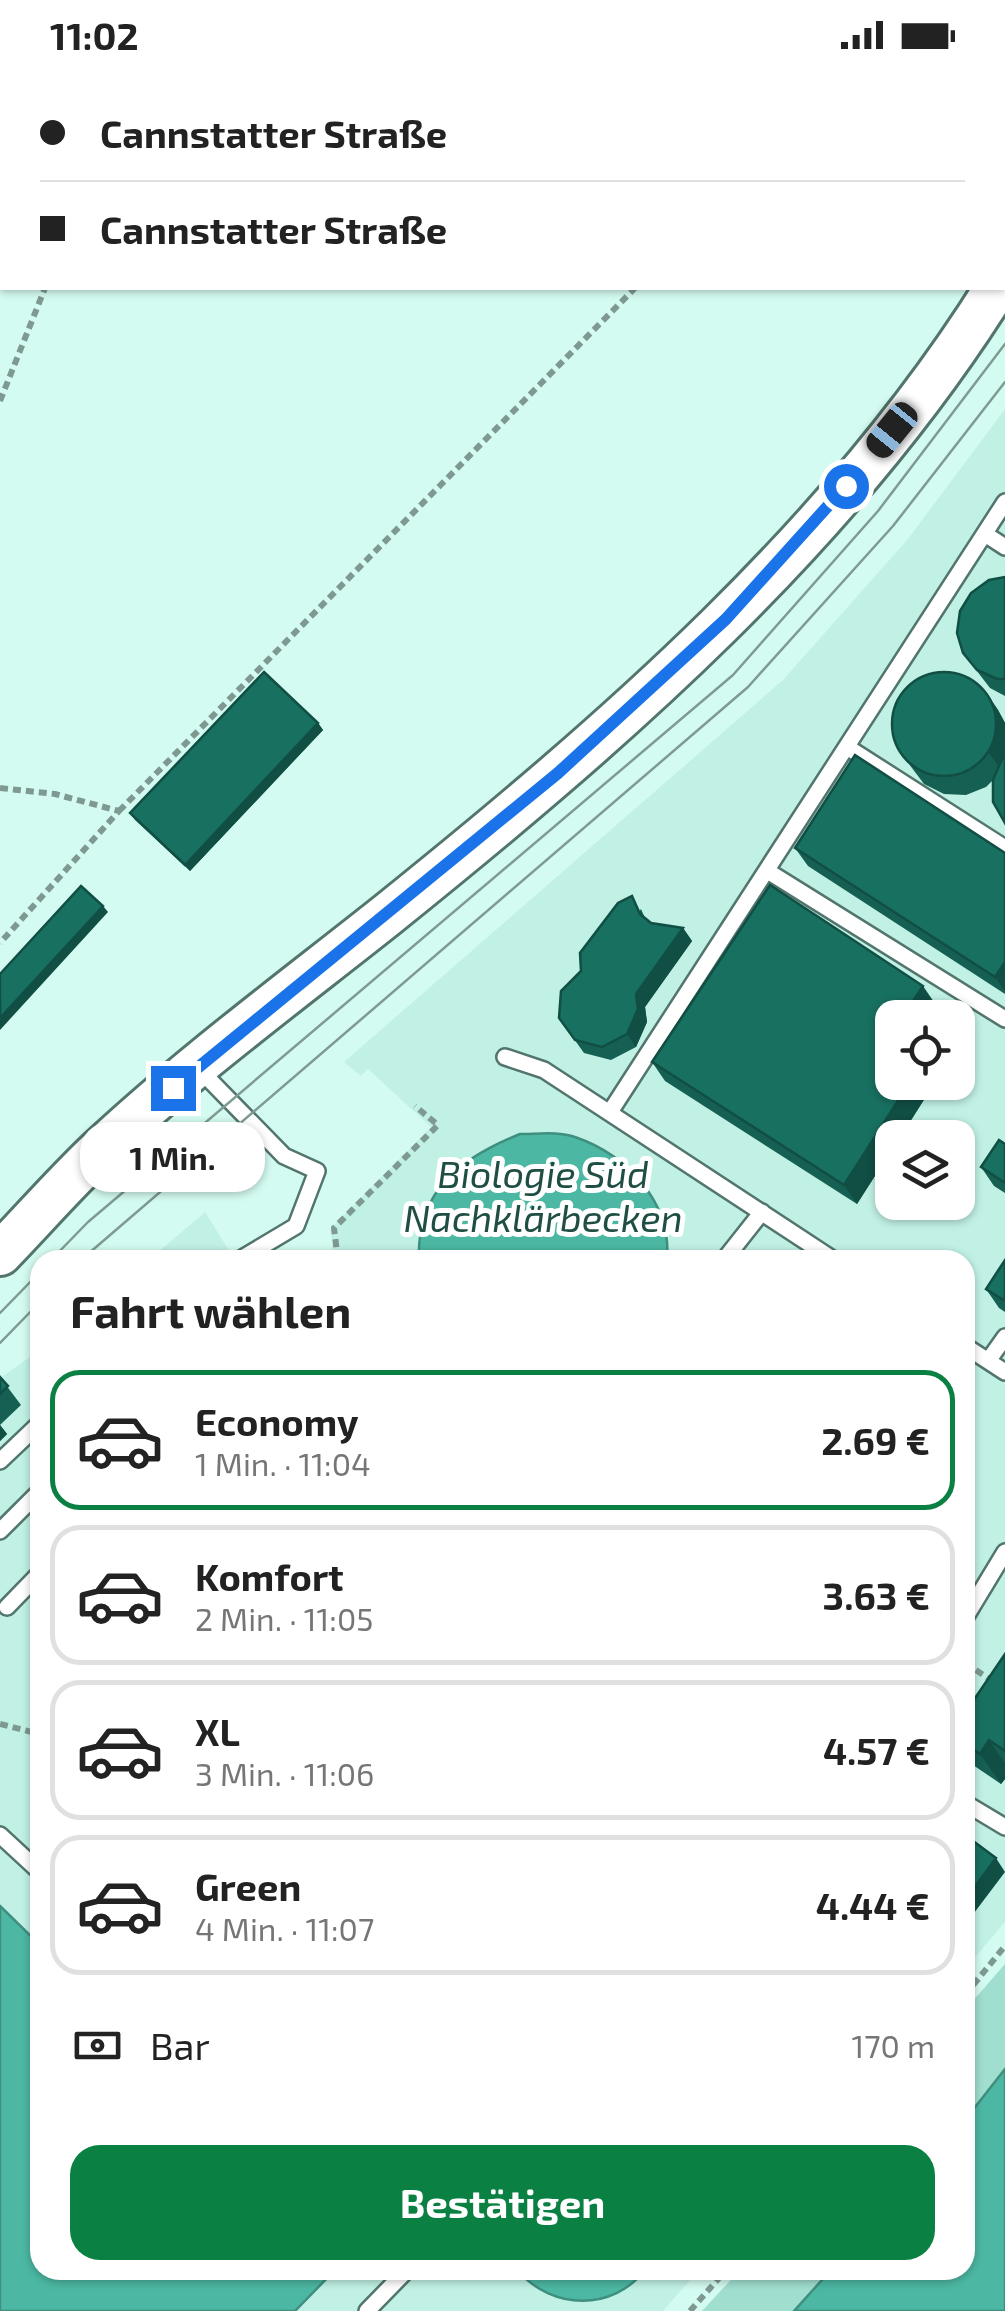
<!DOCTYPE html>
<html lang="de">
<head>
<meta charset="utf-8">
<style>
	:root { --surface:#fff; --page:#f6f6f6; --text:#222; --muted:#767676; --line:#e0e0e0; --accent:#0b8043 }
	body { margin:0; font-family:"Exo 2",sans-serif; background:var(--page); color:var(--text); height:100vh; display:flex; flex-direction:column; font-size:38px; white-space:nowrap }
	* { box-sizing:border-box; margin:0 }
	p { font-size:32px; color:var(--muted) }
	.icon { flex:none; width:55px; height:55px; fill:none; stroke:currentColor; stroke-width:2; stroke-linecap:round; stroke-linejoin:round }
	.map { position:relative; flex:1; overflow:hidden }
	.sheet { position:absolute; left:30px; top:1180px; width:945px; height:1030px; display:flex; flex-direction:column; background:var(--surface); border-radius:30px; box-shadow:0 2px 8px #0004 }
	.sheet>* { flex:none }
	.guide { position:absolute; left:0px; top:0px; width:1005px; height:220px; box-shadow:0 2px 8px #0004; display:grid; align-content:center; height:220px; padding:0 40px; background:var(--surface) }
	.tools { position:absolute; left:875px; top:930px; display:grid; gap:20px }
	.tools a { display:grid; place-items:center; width:100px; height:100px; border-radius:20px; background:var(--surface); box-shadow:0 2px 8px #0004; font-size:50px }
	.end { position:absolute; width:45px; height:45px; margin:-22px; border:12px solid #1a73e8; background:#fff; box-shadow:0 0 0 5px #fff }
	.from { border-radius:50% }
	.bubble { position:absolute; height:70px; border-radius:30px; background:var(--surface); box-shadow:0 2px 8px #0004; font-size:32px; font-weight:700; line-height:70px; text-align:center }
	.car { position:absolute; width:30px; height:60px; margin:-30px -15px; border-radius:12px; box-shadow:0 0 8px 2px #0007; background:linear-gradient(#222 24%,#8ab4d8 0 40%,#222 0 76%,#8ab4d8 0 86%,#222 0) }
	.guide b { display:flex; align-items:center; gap:35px; height:95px; font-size:38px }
	.guide b+b { border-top:2px solid var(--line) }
	.guide i { width:25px; height:25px; background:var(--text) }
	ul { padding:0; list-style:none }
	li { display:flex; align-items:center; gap:30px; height:140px; margin:0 20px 15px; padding:0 20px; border:5px solid var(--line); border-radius:30px }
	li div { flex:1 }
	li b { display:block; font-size:38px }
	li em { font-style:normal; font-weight:700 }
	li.on { border-color:var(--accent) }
	li>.icon { width:90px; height:90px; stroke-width:1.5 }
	h2 { padding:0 40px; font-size:45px; line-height:120px }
	.pay { display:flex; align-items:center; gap:25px; height:110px; padding:0 40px; font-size:38px }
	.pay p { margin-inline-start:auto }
	.button { display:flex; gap:20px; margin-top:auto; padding:20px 40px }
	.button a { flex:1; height:115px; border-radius:30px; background:var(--accent); color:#fff; font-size:40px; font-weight:700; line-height:115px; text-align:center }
	.status { display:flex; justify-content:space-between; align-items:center; height:70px; padding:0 50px; background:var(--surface); direction:ltr }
	.status svg { height:28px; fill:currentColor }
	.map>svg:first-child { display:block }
	.built { fill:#c1f1e5; fill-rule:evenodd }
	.green { fill:#a0decf }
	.water { fill:#4cb8a3; stroke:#3f8f7f; stroke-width:2.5 }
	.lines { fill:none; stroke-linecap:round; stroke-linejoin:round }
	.lane-casing { stroke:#52756d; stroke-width:20 }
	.secondary-casing { stroke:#52756d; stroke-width:48 }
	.path { stroke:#7e9992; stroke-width:6; stroke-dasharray:8 5; stroke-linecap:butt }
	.lane { stroke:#fff; stroke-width:15 }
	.secondary { stroke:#fff; stroke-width:42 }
	.tram { stroke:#7e9a93; stroke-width:2.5 }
	.wall { fill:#156053 }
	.shaded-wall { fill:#114e44 }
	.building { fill:#187061; stroke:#114e44; stroke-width:2.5 }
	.route { stroke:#1a73e8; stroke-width:12 }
	.labels { text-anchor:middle; stroke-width:10; stroke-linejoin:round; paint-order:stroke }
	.water-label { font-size:38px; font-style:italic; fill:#1f4e44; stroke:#fff }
</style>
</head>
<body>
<div class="status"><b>11:02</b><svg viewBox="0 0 49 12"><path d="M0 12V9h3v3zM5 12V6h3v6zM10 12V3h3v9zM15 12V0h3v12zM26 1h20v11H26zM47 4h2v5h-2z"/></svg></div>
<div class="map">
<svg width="1005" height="2241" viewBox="0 0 1005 2241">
	<rect width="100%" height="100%" fill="#d4fbf1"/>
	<path class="built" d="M 1005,339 L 1005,1852 L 965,1899 L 965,1190 L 333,1190 L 331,1158 L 431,1057 L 368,999 L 361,1006 L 344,992 L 783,610 L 908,469 ZM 892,948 L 958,948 L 958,1012 L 892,1012 ZM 892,1068 L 958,1068 L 958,1132 L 892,1132 Z
		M 205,1142 L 235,1190 L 149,1190 Z
		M 40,1280 L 40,2200 L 699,2200 L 663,2241 L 0,2241 L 0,1308 Z"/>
	<path class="green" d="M 1005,1894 L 1005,1999 L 965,2050 L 965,1940 Z
		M 740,2200 L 831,2200 L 794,2241 L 702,2241 Z"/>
	<path class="water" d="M 520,1064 C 537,1064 559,1061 575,1067 C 627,1085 672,1132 667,1190 L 419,1190 C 416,1120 461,1088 520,1064 Z
		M 0,1836 L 40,1875 L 40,2200 L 335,2200 L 295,2241 L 0,2241 Z
		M 1005,1999 L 1005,2241 L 794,2241 L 831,2200 L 965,2200 L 965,2050 Z
		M 517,2200 L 645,2200 C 613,2241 553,2241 517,2200 Z"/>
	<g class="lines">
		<g class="lane-casing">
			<path id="lane" d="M 985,464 L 1005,477
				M 847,677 L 1005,778
				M 769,802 L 1005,949
				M 505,987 L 544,1000 L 834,1190
				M 197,997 L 284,1086 L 317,1101 L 296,1156 L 239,1190
				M 610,1042 L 1005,432
				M 724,1190 L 762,1142
				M 965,1276 L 1005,1302
				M 988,1291 L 1005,1267
				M 0,1391 L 40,1353
				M 0,1461 L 40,1421
				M 7,1537 L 40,1503
				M 965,1548 L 1005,1482
				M 965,1733 L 1005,1757
				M 0,1765 L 40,1802
				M 367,2241 L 407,2200"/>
		</g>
		<g class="secondary-casing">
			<path id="secondary" d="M 0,1184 C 33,1150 65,1113 100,1080 C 190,996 290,922 387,845 C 612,664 842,465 996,218"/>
		</g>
		<path class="path" d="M 130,2 L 131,0
			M 784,2 L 785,0
			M 0,331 L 45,218
			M 0,718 L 55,724 L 119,741 L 0,873
			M 119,741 L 635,218
			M 338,1190 L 334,1158 L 438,1055 L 415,1036
			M 965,1593 L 1005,1619
			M 0,1654 L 40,1664
			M 965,1925 L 1005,1876
			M 690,2241 L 726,2200"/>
		<use href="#lane" class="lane"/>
		<use href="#secondary" class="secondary"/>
		<path class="tram" d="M 51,1190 L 88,1152 L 733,605 L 878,441 L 1005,274
			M 81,1190 L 748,617 L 893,456 L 1005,312
			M 0,1243 L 40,1202
			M 0,1273 L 40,1232"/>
	</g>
	<path class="wall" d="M 1005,507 L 1005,626 L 990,618 L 963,583 Z
		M 985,621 L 998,640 L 1005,653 L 1005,755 L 993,732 L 993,710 L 986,717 L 966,725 L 944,724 L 924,714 L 897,678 Z
		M 318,653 L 323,660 L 190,801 L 135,750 L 130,743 Z
		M 795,778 L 1005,783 L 1005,924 L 808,796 Z
		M 641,839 L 645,848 L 651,853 L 683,858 L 692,871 L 645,937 L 647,952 L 636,977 L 611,990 L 584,983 L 559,948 Z
		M 936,935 L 892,948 L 892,1012 L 929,1012 L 932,1017 L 857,1134 L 665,1011 L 652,992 Z
		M 1005,1074 L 1005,1123 L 994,1116 L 981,1097 Z
		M 1005,1190 L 1005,1242 L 999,1238 L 986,1219 Z
		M 0,1307 L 21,1335 L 0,1355 L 7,1364 L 0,1371 Z
		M 1005,1584 L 1005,1709 L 1001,1714 L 973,1695 L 965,1684 L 965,1643 Z"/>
	<path class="shaded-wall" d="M 985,621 L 998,640 L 1005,653 L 1005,692 L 1002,701 L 989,683 Z
		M 318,653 L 323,660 L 190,801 L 185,795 Z
		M 103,836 L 108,842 L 0,960 L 0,948 Z
		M 683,858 L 692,871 L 645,937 L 647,952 L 636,977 L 627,964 L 636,924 Z
		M 1005,892 L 1005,921 L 995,907 Z
		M 923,916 L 936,935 L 928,948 L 902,948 Z
		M 892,962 L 892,987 L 884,975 Z
		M 910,1012 L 929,1012 L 932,1017 L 900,1068 L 892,1068 L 892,1079 L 857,1134 L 844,1115 Z
		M 0,1355 L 7,1364 L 0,1371 Z
		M 989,1670 L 1005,1693 L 1005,1709 L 1001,1714 L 980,1684 Z
		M 996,1788 L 1005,1802 L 968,1851 L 965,1847 L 965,1830 Z"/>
	<path class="building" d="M 1005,507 L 1005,609 L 997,609 L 977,600 L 963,583 L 957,563 L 960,541 L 971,523 L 989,510 Z
		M892 654a52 52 0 1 1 104 0a52 52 0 1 1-104 0Z
		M 264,602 L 318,653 L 185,795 L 130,743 Z
		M 855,685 L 1005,783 L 1005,892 L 995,907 L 795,778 Z
		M 1005,687 L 1005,753 L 993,732 L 993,710 L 1002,689 Z
		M 770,815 L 923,916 L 902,948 L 892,948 L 892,962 L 884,975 L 892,980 L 892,1012 L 910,1012 L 844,1115 L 652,992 Z
		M 81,816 L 103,836 L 0,948 L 0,904 Z
		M 632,826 L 640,844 L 651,853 L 683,858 L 636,924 L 638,939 L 627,964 L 602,977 L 575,970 L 559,948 L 561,921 L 581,901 L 580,883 L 618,833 Z
		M 999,1070 L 1005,1074 L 1005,1113 L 981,1097 Z
		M 892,1080 L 892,1098 L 889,1095 L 888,1087 Z
		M 1005,1190 L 1005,1231 L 986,1219 Z
		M 0,1307 L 8,1316 L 0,1324 Z
		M 1005,1584 L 1005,1681 L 989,1670 L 980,1684 L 965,1674 L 965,1643 Z
		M 965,1765 L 996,1788 L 965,1830 Z"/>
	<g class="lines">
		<path class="route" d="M 173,1018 L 558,703 L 726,549 L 846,416"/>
	</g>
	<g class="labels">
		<g class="water-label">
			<text x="543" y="1118">Biologie Süd<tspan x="543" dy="44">Nachklärbecken</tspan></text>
		</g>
	</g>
</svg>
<div class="tools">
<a><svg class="icon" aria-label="locate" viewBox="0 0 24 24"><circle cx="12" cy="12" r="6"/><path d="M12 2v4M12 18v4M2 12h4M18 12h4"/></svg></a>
<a><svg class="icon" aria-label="layers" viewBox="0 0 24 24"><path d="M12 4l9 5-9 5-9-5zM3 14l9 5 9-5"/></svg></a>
</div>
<i class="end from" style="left:846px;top:416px"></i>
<i class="end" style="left:173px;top:1018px"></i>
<div class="bubble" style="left:80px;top:1052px;width:185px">1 Min.</div>
<i class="car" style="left:892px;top:360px;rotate:219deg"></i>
<div class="guide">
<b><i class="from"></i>Cannstatter Straße</b>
<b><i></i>Cannstatter Straße</b>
</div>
<section class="sheet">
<h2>Fahrt wählen</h2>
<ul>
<li class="on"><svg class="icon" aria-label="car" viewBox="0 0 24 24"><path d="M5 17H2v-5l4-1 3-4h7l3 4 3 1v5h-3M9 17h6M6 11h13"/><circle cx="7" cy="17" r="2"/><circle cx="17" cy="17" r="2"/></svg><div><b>Economy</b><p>1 Min. · 11:04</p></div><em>2.69 €</em></li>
<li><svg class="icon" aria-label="car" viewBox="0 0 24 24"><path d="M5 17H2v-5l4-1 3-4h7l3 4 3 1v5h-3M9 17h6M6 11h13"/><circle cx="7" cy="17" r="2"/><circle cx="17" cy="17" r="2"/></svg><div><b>Komfort</b><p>2 Min. · 11:05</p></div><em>3.63 €</em></li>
<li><svg class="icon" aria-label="car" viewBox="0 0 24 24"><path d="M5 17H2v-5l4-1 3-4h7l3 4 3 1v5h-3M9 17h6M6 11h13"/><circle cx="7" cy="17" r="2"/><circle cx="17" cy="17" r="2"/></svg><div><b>XL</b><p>3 Min. · 11:06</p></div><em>4.57 €</em></li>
<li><svg class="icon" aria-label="car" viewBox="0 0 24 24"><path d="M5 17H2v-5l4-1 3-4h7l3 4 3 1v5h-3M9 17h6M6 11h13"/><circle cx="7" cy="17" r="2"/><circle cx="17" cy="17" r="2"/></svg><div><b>Green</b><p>4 Min. · 11:07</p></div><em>4.44 €</em></li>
</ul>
<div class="pay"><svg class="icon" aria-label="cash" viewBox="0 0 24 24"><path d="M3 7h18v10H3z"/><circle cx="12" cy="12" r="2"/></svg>Bar<p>170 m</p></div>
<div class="button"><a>Bestätigen</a></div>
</section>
</div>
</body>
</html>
